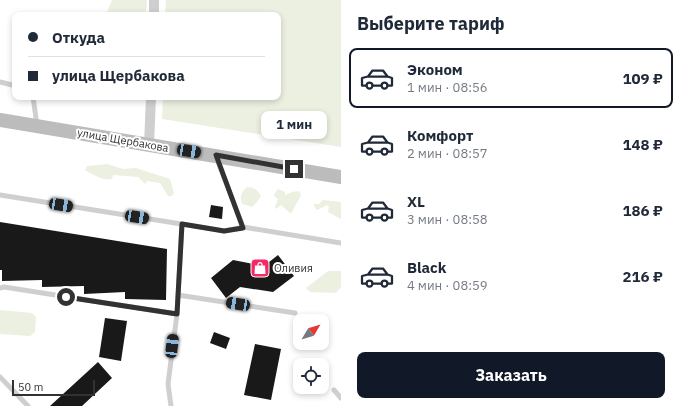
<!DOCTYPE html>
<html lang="ru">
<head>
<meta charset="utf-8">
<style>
	:root { --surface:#fff; --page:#f6f6f7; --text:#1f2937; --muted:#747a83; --line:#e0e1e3; --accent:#111827 }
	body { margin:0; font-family:"IBM Plex Sans",sans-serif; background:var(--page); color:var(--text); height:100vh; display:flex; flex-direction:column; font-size:15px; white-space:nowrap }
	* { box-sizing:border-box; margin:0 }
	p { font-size:13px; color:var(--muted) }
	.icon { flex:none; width:22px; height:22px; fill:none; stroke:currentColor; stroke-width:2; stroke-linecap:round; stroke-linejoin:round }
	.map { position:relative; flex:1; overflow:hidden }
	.drawer { display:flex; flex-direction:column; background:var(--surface); width:340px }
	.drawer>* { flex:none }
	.guide { position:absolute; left:12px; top:12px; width:269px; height:88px; border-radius:8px; box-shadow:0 2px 6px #0003; display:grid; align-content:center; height:88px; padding:0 16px; background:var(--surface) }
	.needle { width:26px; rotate:52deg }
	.tools { position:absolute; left:293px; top:314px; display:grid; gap:8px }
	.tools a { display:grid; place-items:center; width:36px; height:36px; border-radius:8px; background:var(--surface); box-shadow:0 2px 6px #0003; font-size:20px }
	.scale { position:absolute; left:12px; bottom:10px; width:83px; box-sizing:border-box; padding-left:4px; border:2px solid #323232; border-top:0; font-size:11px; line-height:14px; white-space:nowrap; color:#323232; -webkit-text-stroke:3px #fff; paint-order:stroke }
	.end { position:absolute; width:18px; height:18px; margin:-9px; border:5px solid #323232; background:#fff; box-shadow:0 0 0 2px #fff }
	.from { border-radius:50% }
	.bubble { position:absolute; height:28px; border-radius:8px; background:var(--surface); box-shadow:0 2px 6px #0003; font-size:13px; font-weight:800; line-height:28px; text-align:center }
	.car { position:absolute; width:12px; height:24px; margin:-12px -6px; border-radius:5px; box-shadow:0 0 3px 1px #0007; background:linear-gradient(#222 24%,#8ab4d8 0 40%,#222 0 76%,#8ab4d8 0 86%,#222 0) }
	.guide b { display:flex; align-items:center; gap:14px; height:38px; font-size:15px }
	.guide b+b { border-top:1px solid var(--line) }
	.guide i { width:10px; height:10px; background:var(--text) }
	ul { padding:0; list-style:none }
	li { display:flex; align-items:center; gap:12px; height:60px; margin:0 8px 6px; padding:0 8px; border:2px solid transparent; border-radius:8px }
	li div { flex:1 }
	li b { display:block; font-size:15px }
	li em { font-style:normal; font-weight:800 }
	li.current { border-color:var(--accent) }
	li>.icon { width:36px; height:36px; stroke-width:1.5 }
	h2 { padding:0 16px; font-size:18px; line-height:48px }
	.primary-button { display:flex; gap:8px; margin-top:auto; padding:8px 16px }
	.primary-button a { flex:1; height:46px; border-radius:8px; background:var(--accent); color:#fff; font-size:16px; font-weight:800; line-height:46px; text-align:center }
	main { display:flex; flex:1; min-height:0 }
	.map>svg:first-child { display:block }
	.green { fill:#ecf0e0 }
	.building { fill:#191919 }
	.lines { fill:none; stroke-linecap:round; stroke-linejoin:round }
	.service { stroke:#cfcfcf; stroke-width:5 }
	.minor { stroke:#cfcfcf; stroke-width:10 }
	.secondary { stroke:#bcbcbc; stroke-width:14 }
	.route { stroke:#323232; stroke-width:5 }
	.labels { text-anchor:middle; stroke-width:4; stroke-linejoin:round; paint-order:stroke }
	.street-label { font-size:11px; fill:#323232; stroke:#fff }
	.poi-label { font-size:11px; fill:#323232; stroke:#fff; text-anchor:start }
</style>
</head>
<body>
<main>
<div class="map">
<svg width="341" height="406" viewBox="0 0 341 406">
	<rect width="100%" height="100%" fill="#fff"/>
	<path class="green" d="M 112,0 L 147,0 L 146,15 L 106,15 Z
		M 166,0 L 341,0 L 341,147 L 162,119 L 163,97 L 278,97 L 278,15 L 165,15 Z
		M 107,164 L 123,169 L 136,168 L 170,179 L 174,193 L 172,196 L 168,196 L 160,183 L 147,181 L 145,184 L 138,177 L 113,175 L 112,179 C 102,181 94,175 85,170 L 87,166 Z
		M 247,187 C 255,187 257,190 261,196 L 256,203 L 252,207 L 242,204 C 239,197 242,191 247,187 Z
		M 278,189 L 285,192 L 285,195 L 292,192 L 299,191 L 301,195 L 291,214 L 281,205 L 276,209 L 275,207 L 278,199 L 274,196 L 275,193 Z
		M 323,200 L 341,202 L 341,219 L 328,212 L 329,207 L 327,205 L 317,210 L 314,206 L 314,204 L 319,204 Z
		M 328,271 L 341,271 L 341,287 L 336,293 L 310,292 L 306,288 Z
		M 0,310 L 32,313 L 36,317 L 35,332 L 30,336 L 0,334 Z"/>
	<path class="building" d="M 211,205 L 223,207 L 222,219 L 209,217 Z
		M 0,222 L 167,249 L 166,300 L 125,299 L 125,292 L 84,294 L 84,286 L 42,287 L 42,280 L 2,281 L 2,270 L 0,270 Z
		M 278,255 L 294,276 L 273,292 L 240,287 L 226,298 L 211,278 L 233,260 L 264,266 Z
		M 105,318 L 127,321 L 121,361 L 99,357 Z
		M 214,332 L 230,338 L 226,349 L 210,343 Z
		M 255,344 L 281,349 L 271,400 L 244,395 Z
		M 98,362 L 112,378 L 82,406 L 50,406 Z"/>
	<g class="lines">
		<path class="service" d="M 0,82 L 12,85
			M 33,97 L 37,125
			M 217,159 L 243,227
			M 0,195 L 225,231 L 243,227 L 341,243
			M 0,288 L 4,287 L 177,314
			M 178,295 L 295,313
			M 0,377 L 28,406
			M 334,390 L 341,398
			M 171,406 L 168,384 L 177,314 L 182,224"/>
		<path class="minor" d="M 154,15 L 154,0
			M 149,145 L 151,97"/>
		<path class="secondary" d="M 0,120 L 341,177"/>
	</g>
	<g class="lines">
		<path class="route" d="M 66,297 L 177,314 L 182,224 L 224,231 L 243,228 L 216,155 L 294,169"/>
	</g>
	<defs>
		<g id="shop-square" transform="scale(1)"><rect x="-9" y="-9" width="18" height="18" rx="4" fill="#f62865" stroke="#fff"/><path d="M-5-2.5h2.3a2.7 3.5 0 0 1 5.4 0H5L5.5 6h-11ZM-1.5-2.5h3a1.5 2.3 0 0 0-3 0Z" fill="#fff"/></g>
	</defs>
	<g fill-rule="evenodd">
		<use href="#shop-square" x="260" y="268"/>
	</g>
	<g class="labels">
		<g class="street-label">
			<text transform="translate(123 140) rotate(10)" y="4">улица Щербакова</text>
		</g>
		<g class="poi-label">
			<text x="274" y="272">Оливия</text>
		</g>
	</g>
</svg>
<div class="tools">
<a><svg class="needle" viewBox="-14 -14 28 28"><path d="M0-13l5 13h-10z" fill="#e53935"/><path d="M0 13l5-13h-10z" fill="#747a83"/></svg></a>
<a><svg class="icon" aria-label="locate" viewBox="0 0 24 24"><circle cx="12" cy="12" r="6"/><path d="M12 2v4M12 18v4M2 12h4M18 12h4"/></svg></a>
</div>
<div class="scale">50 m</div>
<i class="end from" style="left:66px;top:297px"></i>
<i class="end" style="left:294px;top:169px"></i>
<div class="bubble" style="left:261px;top:111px;width:66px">1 мин</div>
<i class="car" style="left:189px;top:151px;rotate:99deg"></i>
<i class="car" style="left:61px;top:205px;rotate:99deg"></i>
<i class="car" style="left:137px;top:217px;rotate:99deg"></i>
<i class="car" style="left:238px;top:304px;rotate:279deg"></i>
<i class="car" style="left:172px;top:346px;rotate:7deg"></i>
<div class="guide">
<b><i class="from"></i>Откуда</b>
<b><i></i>улица Щербакова</b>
</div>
</div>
<section class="drawer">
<h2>Выберите тариф</h2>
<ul>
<li class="current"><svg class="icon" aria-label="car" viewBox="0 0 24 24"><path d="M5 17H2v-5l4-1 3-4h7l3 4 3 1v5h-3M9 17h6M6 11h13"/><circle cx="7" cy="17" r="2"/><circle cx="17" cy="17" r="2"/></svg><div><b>Эконом</b><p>1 мин · 08:56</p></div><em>109 ₽</em></li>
<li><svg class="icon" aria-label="car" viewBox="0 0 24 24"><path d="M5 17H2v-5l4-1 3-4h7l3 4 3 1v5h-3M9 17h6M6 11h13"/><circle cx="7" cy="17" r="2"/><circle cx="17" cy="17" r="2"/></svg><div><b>Комфорт</b><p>2 мин · 08:57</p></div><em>148 ₽</em></li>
<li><svg class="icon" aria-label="car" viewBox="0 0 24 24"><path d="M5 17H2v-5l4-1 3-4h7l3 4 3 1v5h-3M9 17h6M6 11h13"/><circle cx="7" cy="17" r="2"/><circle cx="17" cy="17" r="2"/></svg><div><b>XL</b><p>3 мин · 08:58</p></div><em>186 ₽</em></li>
<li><svg class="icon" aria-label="car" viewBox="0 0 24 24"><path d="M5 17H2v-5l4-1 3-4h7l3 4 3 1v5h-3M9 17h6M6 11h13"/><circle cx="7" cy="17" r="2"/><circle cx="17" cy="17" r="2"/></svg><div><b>Black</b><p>4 мин · 08:59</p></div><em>216 ₽</em></li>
</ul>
<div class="primary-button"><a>Заказать</a></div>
</section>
</main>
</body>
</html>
